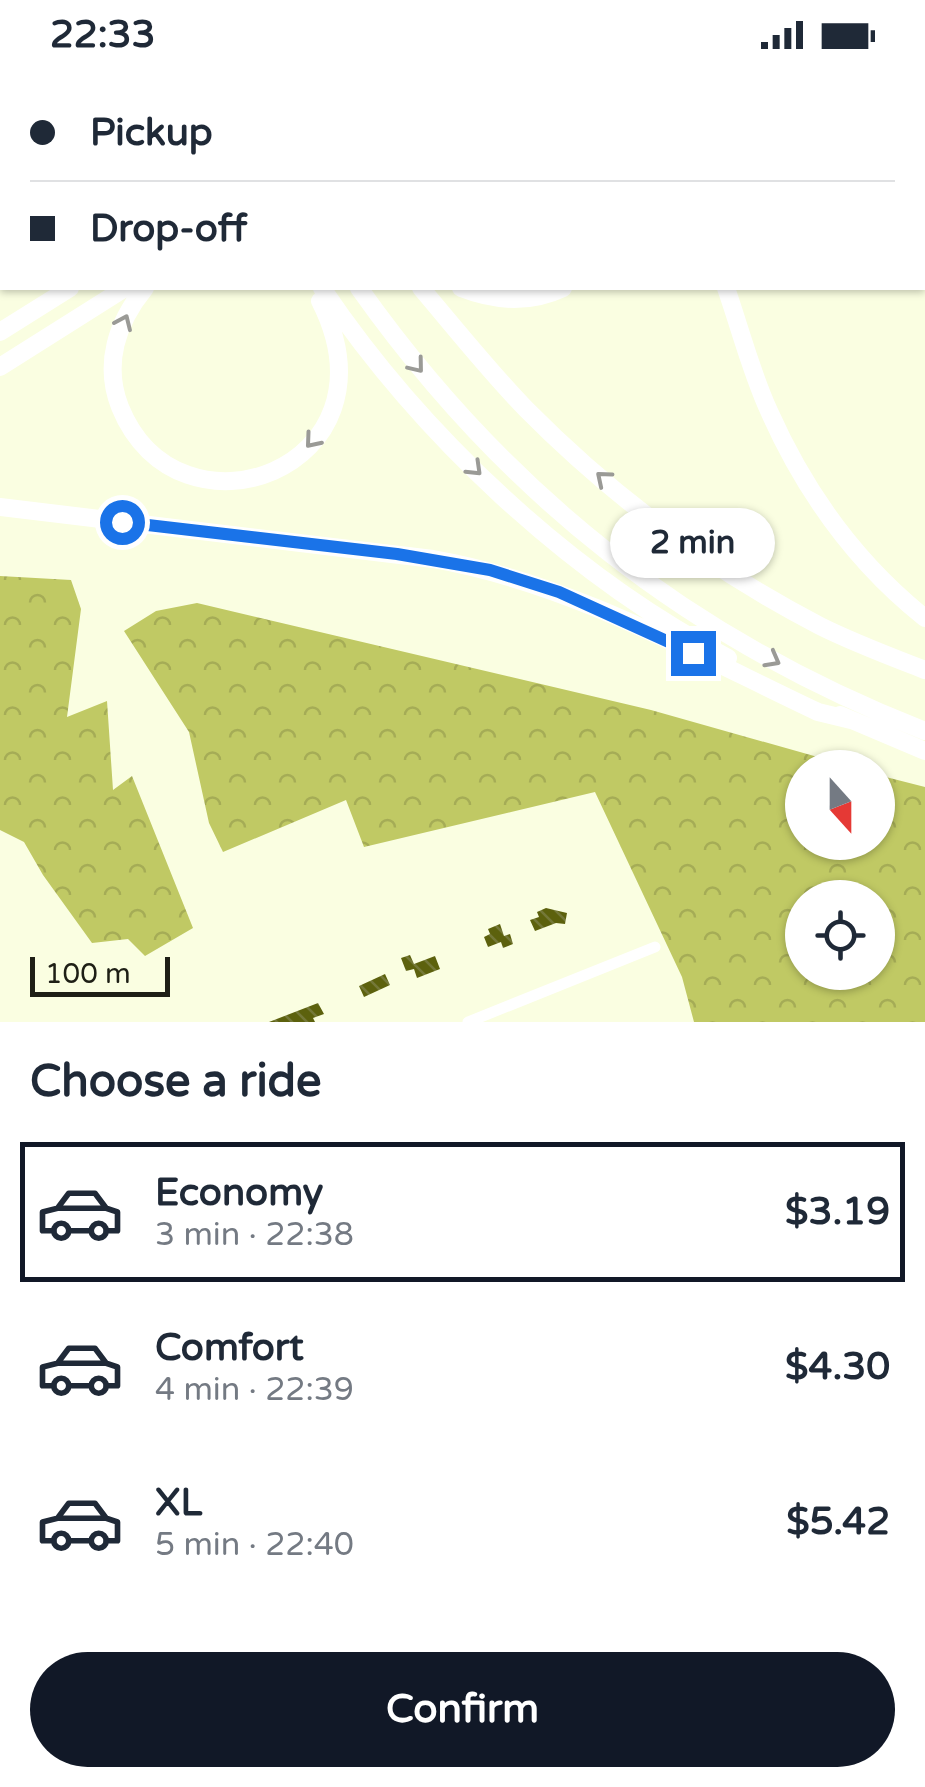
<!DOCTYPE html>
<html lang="en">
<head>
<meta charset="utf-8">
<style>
	:root { --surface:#fff; --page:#f2f2f3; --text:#1f2937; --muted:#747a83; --line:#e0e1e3; --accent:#111827 }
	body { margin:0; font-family:"Varela Round",sans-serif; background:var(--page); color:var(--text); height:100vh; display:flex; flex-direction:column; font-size:38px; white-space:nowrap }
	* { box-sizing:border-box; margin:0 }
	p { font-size:32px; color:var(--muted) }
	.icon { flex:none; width:55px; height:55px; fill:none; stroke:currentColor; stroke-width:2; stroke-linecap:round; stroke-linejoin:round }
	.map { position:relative; height:952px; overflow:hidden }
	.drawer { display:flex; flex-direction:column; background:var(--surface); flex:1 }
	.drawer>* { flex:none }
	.guide { position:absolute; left:0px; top:0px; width:925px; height:220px; box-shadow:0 2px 8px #0004; display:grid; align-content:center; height:220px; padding:0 30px; background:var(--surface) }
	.needle { width:65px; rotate:159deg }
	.buttons { position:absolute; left:785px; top:680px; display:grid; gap:20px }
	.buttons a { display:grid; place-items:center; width:110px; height:110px; border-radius:50%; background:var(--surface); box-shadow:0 2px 8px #0004; font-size:50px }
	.scale { position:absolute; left:30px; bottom:25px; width:140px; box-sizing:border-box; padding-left:10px; border:5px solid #1e1f15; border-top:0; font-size:28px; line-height:35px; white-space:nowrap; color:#1e1f15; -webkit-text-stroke:8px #fafee1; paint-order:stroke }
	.end { position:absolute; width:45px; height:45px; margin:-22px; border:12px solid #1a73e8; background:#fff; box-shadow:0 0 0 5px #fff }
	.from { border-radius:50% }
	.bubble { position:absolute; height:70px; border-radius:35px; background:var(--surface); box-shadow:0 2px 8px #0004; font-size:32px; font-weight:800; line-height:70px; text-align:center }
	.guide b { display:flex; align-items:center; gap:35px; height:95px; font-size:38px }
	.guide b+b { border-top:2px solid var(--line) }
	.guide i { width:25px; height:25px; background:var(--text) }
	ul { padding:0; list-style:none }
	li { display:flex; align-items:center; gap:30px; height:140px; margin:0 20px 15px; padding:0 10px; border:5px solid transparent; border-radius:0px }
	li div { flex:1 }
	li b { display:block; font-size:38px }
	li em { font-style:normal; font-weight:800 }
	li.current { border-color:var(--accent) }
	li>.icon { width:90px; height:90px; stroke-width:1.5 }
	h2 { padding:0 30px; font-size:45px; line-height:120px }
	.primary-button { display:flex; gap:20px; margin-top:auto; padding:20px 30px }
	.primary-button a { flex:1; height:115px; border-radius:60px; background:var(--accent); color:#fff; font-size:40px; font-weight:800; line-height:115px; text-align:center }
	.status { display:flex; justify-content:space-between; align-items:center; height:70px; padding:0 50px; background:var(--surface); direction:ltr }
	.status svg { height:28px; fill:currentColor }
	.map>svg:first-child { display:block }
	.forest { fill:url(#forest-crowns); fill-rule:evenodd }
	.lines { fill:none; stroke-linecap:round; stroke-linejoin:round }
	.stream { stroke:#c1cb66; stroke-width:2.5 }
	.building { fill:url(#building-back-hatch) }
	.minor { stroke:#fff; stroke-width:11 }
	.highway { stroke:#fff; stroke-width:18 }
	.oneway { stroke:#9a9a96 }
	.route { stroke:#1a73e8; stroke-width:12 }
</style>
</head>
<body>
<div class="status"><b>22:33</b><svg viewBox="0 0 49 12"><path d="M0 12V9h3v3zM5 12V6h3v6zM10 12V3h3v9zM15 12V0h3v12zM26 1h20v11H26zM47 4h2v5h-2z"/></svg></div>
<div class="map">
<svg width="925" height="952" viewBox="0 0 925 952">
	<defs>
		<pattern id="forest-crowns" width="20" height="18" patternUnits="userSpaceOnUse" patternTransform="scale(2.5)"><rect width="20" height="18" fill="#c0c964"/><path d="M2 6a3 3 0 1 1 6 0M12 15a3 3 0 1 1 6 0" fill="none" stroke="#a5ac56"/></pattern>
		<pattern id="building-back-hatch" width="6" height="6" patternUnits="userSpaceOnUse" patternTransform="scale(2.5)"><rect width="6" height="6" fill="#5c610d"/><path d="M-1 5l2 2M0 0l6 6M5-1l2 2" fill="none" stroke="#747838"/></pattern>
	</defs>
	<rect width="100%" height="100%" fill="#fafee1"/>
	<path class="forest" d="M 0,506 L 71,510 L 81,539 L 67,647 L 107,631 L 113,720 L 132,706 L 193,858 L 145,886 L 128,869 L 92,873 L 43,805 L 24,772 L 0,760 Z
		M 197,533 L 651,640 L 853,697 L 802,698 L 802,772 L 878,772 L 878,705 L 925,717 L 925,952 L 694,952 L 682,907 L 595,722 L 364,777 L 346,730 L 223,782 L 209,753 L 189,662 L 124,561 L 156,541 ZM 802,828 L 878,828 L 878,902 L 802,902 Z"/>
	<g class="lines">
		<path class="stream" d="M 752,2 L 752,0"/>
	</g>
	<path class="building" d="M 546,838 L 567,843 L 565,854 L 556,853 L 535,861 L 530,850 L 539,847 L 537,842 Z
		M 500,854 L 504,866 L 510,864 L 513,874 L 503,878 L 501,872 L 488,877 L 484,867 L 490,864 L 488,859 Z
		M 410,885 L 414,894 L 435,886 L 440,899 L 417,908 L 414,899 L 406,901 L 401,888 Z
		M 385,904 L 390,915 L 364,927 L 359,916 Z
		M 318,933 L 324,944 L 313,948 L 315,952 L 269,952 Z"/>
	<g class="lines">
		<path class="minor" d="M 468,952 L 655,877"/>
		<path class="highway" d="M 182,0 L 183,2
			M 220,0 L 222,2
			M 634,0 L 635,2
			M 292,2 L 295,0
			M 411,2 L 415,0
			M 464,2 L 467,0
			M 502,2 L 523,2
			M 703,2 L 703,0
			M 0,108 L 2,109
			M 0,187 L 2,185
			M 145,218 C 117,252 103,294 120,337 C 178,481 405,399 320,231
			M 322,218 C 421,365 570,505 728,588
			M 359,218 C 505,424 689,569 925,661
			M 421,218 C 455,258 489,301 526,339 C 611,425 712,500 820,556 C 854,573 889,586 925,600
			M 461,218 C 494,231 529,234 563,218
			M 726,218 C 740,258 751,302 769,341 C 805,422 856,493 925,548
			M 0,262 L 70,218
			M 0,297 L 125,218
			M 0,437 L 433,489 C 570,513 693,583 818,642 L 851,650
			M 840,645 L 925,681"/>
	</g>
	<defs><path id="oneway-chevron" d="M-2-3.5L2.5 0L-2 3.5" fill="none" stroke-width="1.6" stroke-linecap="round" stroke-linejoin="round" transform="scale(2.5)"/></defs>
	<g class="oneway">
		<use href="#oneway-chevron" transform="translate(124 252) rotate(-66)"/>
		<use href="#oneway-chevron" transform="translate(417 296) rotate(51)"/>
		<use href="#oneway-chevron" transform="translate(312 371) rotate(130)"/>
		<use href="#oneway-chevron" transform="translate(475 399) rotate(44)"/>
		<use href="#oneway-chevron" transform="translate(603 408) rotate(-140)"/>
		<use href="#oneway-chevron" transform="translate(773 590) rotate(29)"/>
	</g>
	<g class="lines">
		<path class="route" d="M 122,452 L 397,484 L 490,500 L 559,522 L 693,583"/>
	</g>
</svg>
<div class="buttons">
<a><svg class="needle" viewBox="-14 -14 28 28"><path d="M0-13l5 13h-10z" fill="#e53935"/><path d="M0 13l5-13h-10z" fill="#747a83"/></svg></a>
<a><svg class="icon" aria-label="locate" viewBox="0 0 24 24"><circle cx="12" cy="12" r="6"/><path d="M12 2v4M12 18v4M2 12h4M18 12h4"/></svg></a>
</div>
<div class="scale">100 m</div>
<i class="end from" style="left:122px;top:452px"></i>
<i class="end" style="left:693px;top:583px"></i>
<div class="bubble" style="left:610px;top:438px;width:165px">2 min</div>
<div class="guide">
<b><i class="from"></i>Pickup</b>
<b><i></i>Drop-off</b>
</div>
</div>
<section class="drawer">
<h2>Choose a ride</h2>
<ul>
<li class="current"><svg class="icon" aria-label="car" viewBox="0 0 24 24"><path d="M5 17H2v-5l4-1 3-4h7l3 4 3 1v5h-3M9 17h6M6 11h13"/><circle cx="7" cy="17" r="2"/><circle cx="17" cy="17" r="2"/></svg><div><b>Economy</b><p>3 min · 22:38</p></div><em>$3.19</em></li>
<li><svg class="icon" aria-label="car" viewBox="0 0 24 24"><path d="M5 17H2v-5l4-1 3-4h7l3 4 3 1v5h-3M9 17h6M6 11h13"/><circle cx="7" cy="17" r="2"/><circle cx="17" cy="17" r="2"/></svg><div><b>Comfort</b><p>4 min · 22:39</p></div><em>$4.30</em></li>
<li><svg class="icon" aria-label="car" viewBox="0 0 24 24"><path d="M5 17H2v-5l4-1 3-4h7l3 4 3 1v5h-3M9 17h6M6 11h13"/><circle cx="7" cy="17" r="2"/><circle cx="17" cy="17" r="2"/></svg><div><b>XL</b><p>5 min · 22:40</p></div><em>$5.42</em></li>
</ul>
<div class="primary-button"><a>Confirm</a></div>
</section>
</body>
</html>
